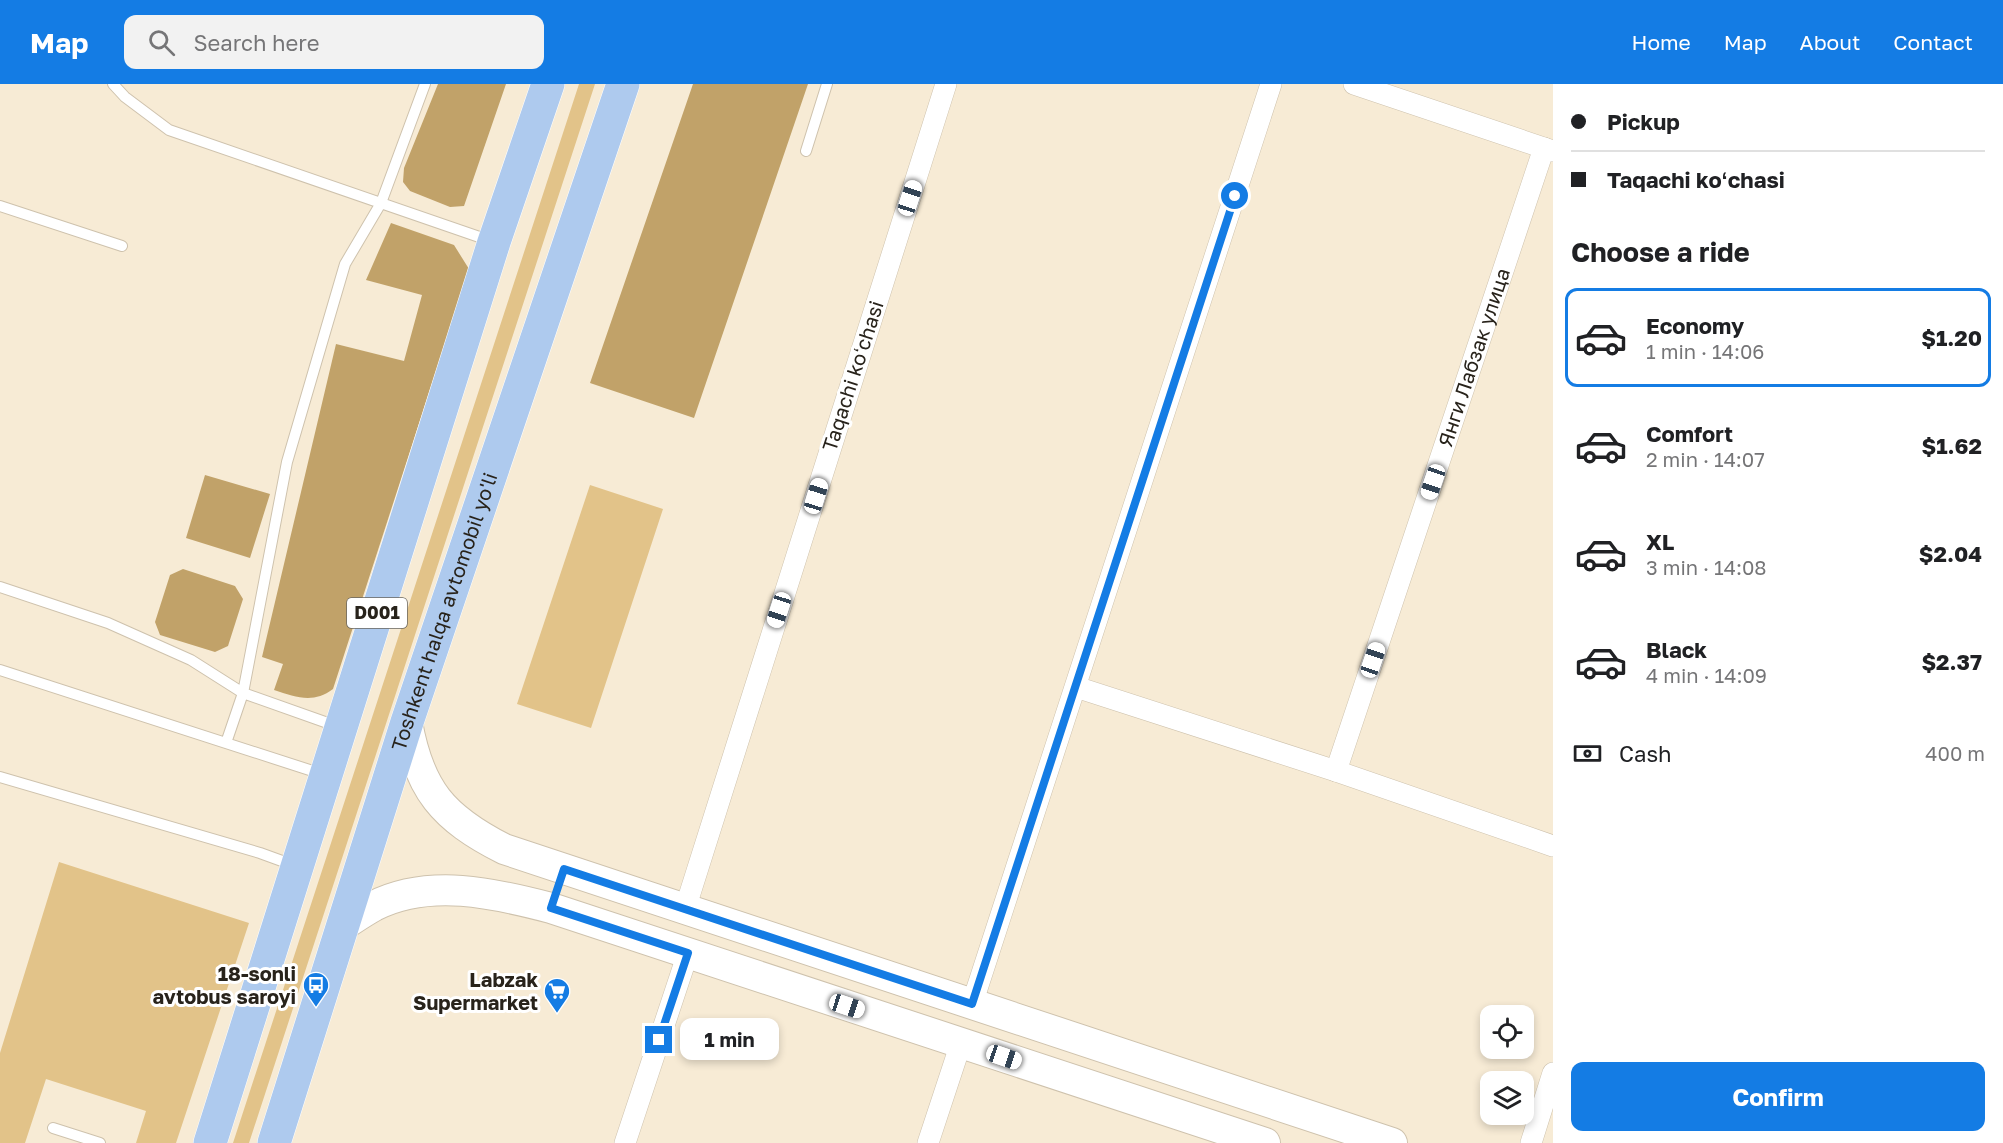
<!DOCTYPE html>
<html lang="en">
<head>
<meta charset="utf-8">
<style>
	:root { --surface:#fff; --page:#f2f2f2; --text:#202124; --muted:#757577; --line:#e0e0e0; --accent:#147ce4 }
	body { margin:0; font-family:"Golos Text",sans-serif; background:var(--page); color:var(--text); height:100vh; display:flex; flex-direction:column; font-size:22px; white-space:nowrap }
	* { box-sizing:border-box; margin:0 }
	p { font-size:20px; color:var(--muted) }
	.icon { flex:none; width:33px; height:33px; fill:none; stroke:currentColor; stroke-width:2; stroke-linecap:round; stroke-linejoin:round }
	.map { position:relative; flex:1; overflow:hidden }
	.panel { display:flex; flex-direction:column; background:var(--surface); width:450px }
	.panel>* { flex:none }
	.hud { display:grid; align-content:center; height:132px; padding:0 18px; background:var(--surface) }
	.tools { position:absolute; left:1480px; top:921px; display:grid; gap:12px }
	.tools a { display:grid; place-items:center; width:54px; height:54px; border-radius:12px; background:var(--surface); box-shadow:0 3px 9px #0003; font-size:30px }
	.end { position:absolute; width:27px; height:27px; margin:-14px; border:8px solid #147ce4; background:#fff; box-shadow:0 0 0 3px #fff }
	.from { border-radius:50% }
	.bubble { position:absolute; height:42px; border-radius:12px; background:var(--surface); box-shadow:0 3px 9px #0003; font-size:20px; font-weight:700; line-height:42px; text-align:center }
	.car { position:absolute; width:18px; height:36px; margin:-18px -9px; border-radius:8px; box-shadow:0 0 4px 2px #0007; background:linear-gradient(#fff 24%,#345 0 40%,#fff 0 76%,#345 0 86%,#fff 0) }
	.hud b { display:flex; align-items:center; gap:21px; height:57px; font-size:22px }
	.hud b+b { border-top:2px solid var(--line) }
	.hud i { width:15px; height:15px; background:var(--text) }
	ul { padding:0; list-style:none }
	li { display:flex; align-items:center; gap:18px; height:99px; margin:0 12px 9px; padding:0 6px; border:3px solid transparent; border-radius:12px }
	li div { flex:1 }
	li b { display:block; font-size:22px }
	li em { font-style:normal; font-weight:700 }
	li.active { border-color:var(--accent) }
	li>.icon { width:54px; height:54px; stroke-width:1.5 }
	h2 { padding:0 18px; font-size:27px; line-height:72px }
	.pay { display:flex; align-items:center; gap:15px; height:66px; padding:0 18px; font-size:22px }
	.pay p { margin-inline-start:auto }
	.button { display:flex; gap:12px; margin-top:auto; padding:12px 18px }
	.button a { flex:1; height:69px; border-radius:12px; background:var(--accent); color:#fff; font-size:24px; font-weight:700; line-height:69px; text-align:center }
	header { display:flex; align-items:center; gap:36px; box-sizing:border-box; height:84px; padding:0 30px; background:var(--accent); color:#fff }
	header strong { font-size:28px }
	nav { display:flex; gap:33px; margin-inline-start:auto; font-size:21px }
	.search { width:420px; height:54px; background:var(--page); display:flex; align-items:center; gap:15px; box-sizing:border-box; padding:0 21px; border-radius:12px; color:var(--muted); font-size:22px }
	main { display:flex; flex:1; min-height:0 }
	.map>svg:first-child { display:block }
	.green { fill:#e2c389 }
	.forest { fill:#c1a269 }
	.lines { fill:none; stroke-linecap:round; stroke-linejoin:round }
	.lane-casing { stroke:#cec2ad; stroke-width:12 }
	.street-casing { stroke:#cec2ad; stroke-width:22 }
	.secondary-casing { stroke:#cec2ad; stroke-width:32 }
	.highway-casing { stroke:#fff; stroke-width:34 }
	.lane { stroke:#fff; stroke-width:10 }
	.street { stroke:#fff; stroke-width:21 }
	.secondary { stroke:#fff; stroke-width:30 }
	.highway { stroke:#aecaee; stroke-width:33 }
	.route { stroke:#147ce4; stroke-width:8 }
	.labels { text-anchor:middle; stroke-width:6; stroke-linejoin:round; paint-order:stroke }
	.shield { fill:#fff; stroke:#68655f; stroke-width:1.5 }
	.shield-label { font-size:18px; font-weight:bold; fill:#28231b }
	.street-label { font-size:20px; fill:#28231b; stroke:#fff }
	.poi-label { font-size:20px; font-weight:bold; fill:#28231b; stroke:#fff; text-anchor:end }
</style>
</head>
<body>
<header>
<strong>Map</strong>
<div class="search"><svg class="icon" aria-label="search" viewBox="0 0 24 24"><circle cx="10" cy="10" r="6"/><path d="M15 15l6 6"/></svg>Search here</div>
<nav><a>Home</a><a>Map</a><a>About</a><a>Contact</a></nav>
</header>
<main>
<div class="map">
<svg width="1553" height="1059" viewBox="0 0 1553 1059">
	<rect width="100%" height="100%" fill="#f7ebd5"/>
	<path class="green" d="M 579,0 L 595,0 L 249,1059 L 233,1059 Z
		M 590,401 L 663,425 L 591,644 L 517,620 Z
		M 59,778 L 249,839 L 176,1059 L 136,1059 L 146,1027 L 46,995 L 25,1059 L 0,1059 L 0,969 Z"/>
	<path class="forest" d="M 438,0 L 506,0 L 464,122 L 450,123 L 410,107 L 403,98 L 404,84 Z
		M 693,0 L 808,0 L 694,334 L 590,299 Z
		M 391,139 L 454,161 L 469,185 L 333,605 C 313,620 296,613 274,606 L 283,580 L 262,573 L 336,260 L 404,277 L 422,211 L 366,196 Z
		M 205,391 L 270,410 L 250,474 L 186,454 Z
		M 183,485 L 235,502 L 243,515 L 228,562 L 215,568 L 160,551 L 155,538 L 170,491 Z"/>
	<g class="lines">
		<g class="lane-casing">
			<path id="lane" d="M 113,0 L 125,13 L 169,46 L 491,157
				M 806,67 L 827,0
				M 0,122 L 122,162
				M 0,503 L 108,539 L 191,576 L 243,609 L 226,659
				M 0,586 L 322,690
				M 339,643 L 243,609 L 287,378 L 345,180 L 381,119 L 425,0
				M 0,693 L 260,769 L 293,781
				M 53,1044 L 100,1059"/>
		</g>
		<g class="street-casing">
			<g id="street">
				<path d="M 1354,0 L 1553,67"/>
				<path d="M 1076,603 L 1336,687 L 1553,762"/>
				<path id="s1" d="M 1336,687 L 1544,64"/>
				<path d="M 685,825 L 946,0"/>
				<path d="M 972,920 L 1271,0"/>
				<path d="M 625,1059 L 688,869"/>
				<path d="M 928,1059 L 961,959"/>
				<path d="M 1531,1059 L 1553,989"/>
			</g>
		</g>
		<g class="secondary-casing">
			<path id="secondary" d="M 407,638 C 419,706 443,734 504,765 L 1392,1059
				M 342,842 C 353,835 363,828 374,822 C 429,794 494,809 551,824 L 1265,1059"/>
		</g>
		<g class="highway-casing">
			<g id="highway">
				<path d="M 210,1059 L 494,158 L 548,0"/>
				<path id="s2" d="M 274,1059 L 407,638 L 623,0"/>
			</g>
		</g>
		<use href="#lane" class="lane"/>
		<use href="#street" class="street"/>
		<use href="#secondary" class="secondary"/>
		<use href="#highway" class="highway"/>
	</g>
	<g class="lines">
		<path class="route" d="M 659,956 L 688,869 L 551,824 L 564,785 L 972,920 L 1235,112"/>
	</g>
	<defs>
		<g id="bus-pin" transform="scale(1.35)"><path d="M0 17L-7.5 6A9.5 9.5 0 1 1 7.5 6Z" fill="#147ce4" stroke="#fff"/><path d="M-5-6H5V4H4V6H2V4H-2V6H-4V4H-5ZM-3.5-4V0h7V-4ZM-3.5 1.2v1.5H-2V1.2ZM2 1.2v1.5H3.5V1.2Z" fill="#fff"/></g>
		<g id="supermarket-pin" transform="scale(1.35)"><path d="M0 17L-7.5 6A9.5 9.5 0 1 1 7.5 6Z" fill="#147ce4" stroke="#fff"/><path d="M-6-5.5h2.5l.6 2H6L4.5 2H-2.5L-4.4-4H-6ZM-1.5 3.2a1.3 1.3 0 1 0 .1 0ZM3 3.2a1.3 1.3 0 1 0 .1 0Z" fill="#fff"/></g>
	</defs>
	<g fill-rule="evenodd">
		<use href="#bus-pin" x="316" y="901"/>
		<use href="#supermarket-pin" x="557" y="907"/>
	</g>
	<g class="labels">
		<rect class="shield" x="347" y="514" width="60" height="30" rx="4.5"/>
		<g class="shield-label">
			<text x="377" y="535">D001</text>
		</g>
		<g class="street-label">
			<text dy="7" stroke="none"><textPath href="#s1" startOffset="436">Янги Лабзак улица</textPath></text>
			<text transform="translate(853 292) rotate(-72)" y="7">Taqachi koʻchasi</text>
			<text dy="7" stroke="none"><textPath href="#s2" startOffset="558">Toshkent halqa avtomobil yo'li</textPath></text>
		</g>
		<g class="poi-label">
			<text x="296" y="897">18-sonli<tspan x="296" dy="23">avtobus saroyi</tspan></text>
			<text x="538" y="903">Labzak<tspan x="538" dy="23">Supermarket</tspan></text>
		</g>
	</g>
</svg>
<div class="tools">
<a><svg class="icon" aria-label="locate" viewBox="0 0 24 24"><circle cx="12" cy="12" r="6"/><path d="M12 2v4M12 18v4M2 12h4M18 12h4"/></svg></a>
<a><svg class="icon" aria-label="layers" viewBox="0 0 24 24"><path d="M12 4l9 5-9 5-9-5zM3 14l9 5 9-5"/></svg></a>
</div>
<i class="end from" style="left:1235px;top:112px"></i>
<i class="end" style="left:659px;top:956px"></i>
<div class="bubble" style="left:680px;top:934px;width:99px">1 min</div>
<i class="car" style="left:910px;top:114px;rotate:18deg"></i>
<i class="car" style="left:1433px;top:398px;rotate:199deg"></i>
<i class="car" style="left:816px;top:412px;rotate:17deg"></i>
<i class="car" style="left:779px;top:526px;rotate:198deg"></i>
<i class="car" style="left:1373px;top:576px;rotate:19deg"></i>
<i class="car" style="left:847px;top:922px;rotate:108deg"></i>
<i class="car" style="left:1004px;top:973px;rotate:109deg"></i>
</div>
<section class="panel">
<div class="hud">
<b><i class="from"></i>Pickup</b>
<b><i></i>Taqachi koʻchasi</b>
</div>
<h2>Choose a ride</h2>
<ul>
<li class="active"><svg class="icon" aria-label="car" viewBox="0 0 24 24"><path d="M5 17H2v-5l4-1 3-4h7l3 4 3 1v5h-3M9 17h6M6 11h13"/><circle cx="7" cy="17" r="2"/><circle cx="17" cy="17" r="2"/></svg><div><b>Economy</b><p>1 min · 14:06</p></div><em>$1.20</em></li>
<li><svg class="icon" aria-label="car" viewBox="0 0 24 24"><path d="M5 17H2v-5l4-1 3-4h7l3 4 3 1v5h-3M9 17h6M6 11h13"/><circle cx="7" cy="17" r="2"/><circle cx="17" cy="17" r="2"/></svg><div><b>Comfort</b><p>2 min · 14:07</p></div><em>$1.62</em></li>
<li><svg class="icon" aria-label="car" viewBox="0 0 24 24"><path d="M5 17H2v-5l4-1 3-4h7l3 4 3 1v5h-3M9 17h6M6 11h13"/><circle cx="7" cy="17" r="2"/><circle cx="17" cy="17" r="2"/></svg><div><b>XL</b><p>3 min · 14:08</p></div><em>$2.04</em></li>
<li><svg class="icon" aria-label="car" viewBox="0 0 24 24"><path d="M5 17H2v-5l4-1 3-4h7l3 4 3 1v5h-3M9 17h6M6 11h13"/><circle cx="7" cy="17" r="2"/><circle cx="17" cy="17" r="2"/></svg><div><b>Black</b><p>4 min · 14:09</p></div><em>$2.37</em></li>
</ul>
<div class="pay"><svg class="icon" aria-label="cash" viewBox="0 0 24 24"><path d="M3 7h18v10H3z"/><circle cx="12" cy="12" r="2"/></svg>Cash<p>400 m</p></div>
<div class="button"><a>Confirm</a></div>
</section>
</main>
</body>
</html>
